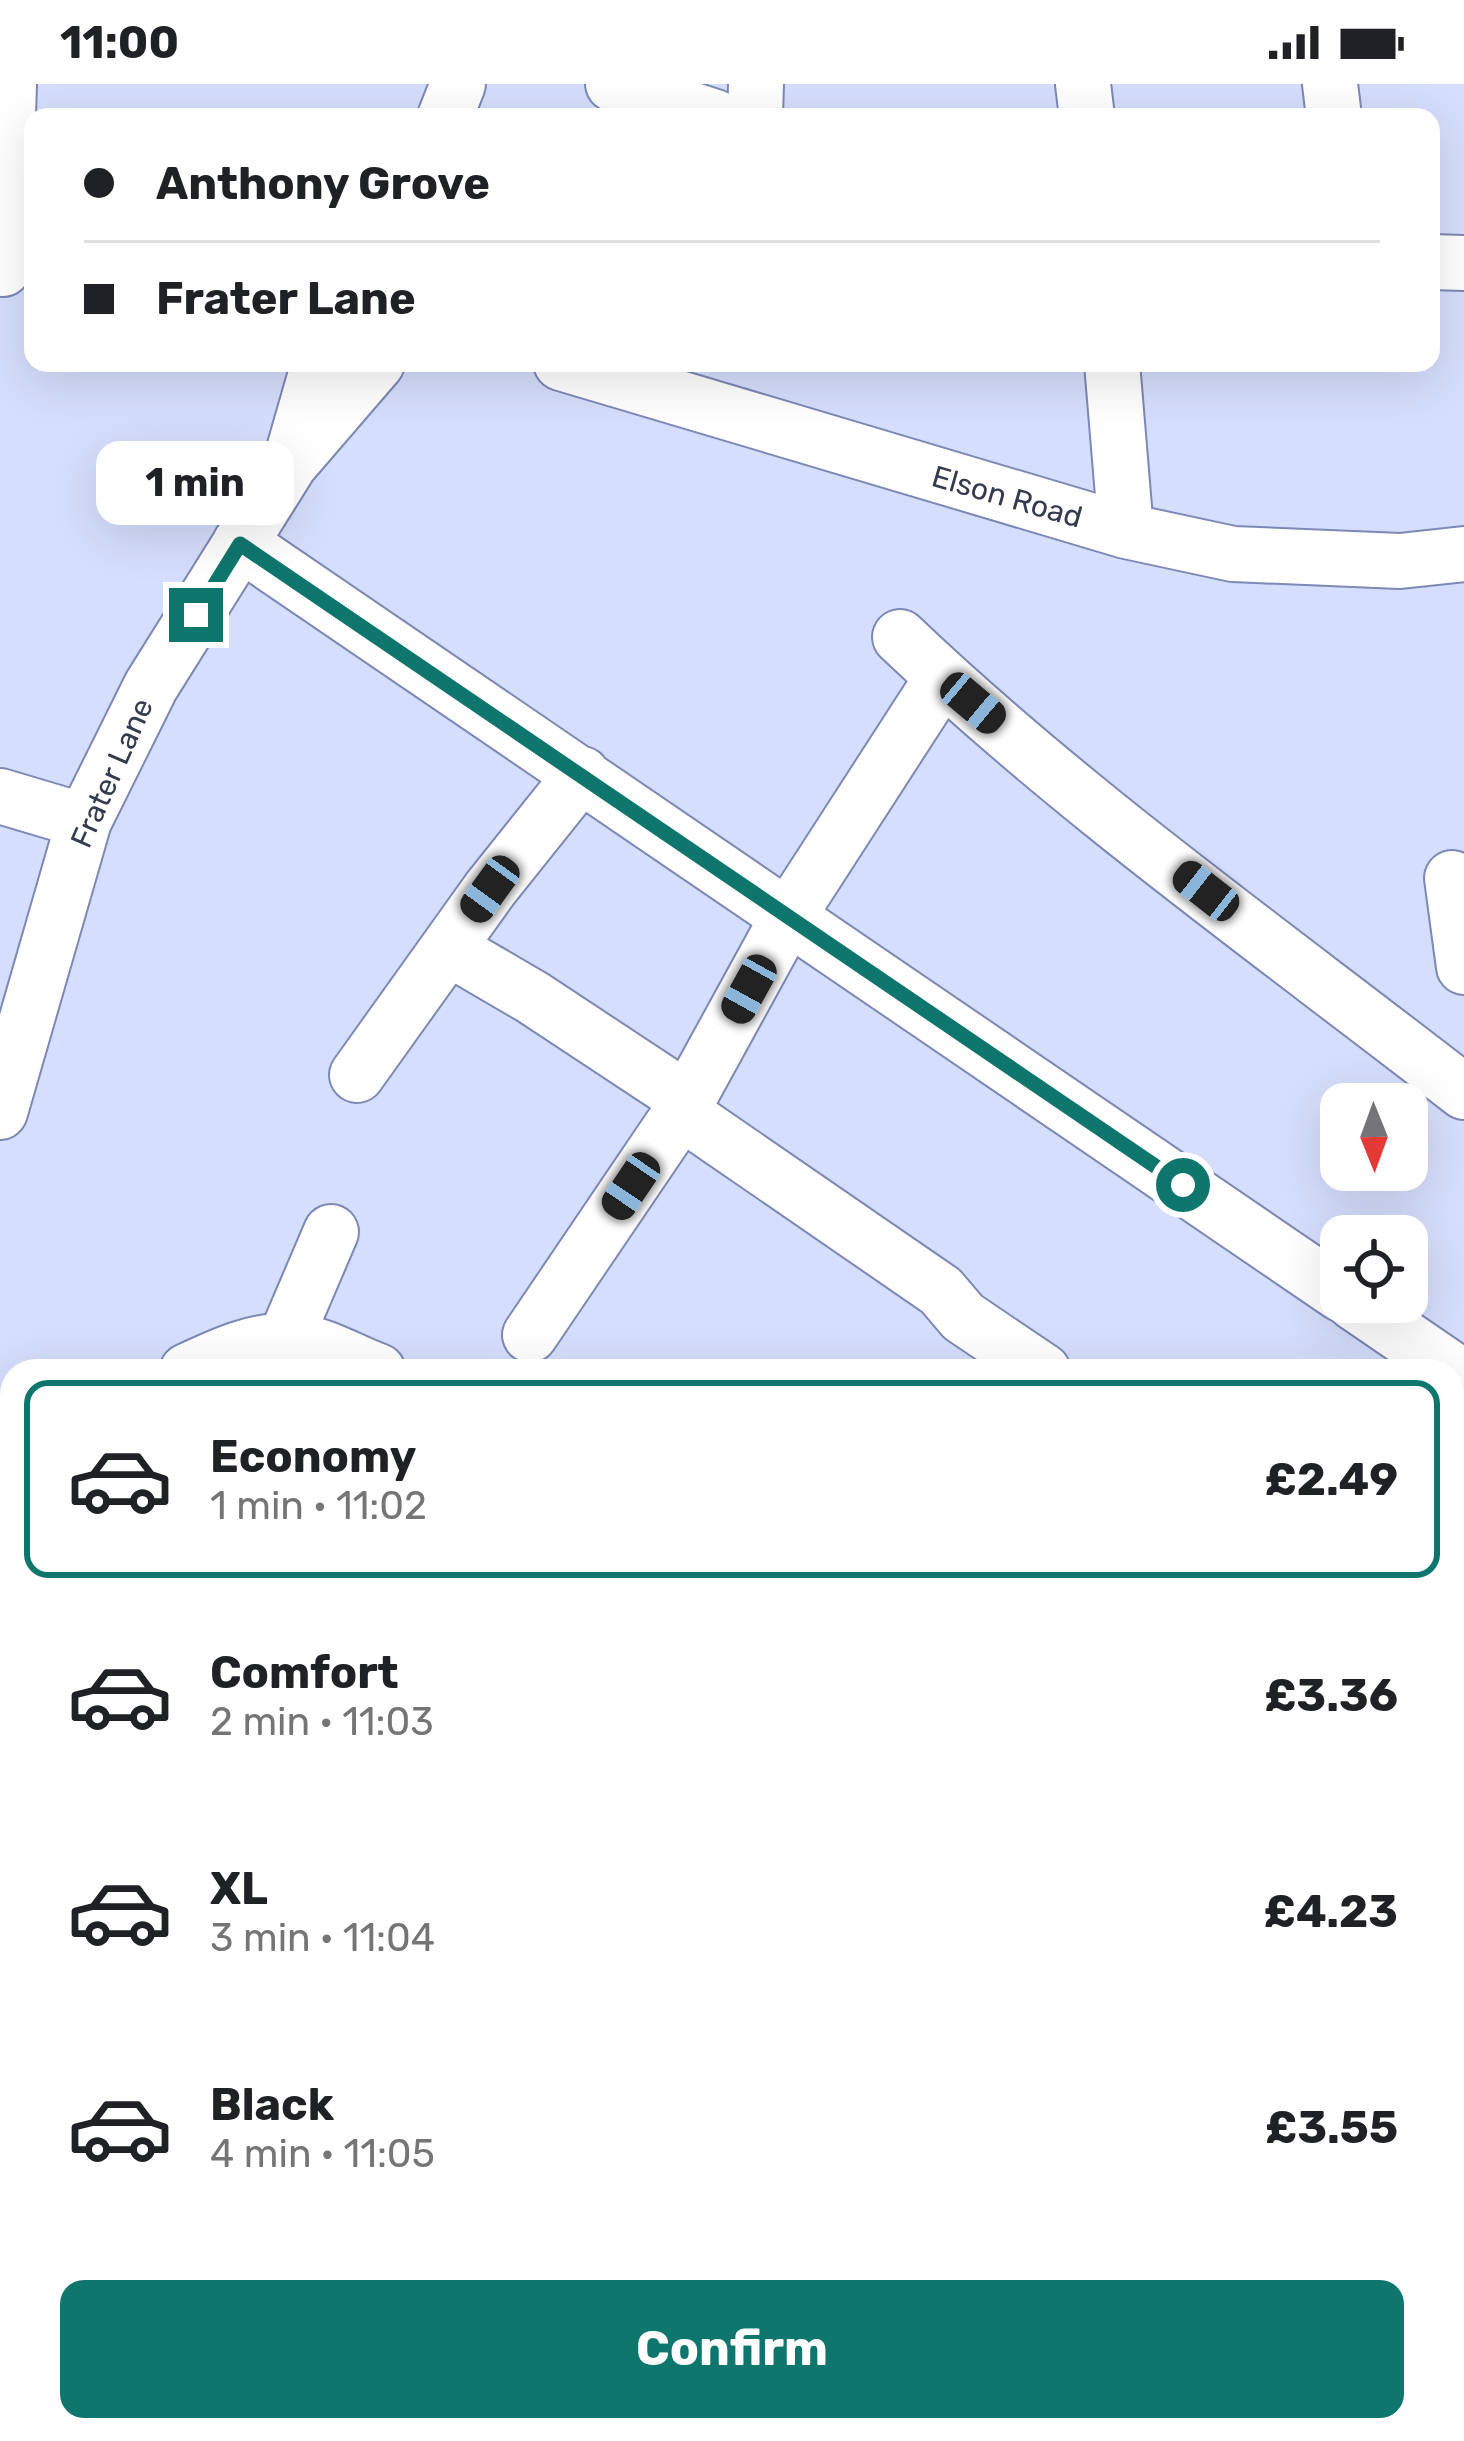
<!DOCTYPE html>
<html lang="en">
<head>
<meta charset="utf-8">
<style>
	:root { --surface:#fff; --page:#f6f6f6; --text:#202124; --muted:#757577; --line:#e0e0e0; --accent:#0f766e }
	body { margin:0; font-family:Rubik,sans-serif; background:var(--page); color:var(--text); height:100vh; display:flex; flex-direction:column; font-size:45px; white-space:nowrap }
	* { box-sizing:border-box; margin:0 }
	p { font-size:39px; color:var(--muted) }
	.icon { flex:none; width:66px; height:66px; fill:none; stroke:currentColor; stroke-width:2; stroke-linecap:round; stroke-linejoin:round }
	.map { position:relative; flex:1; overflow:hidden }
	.sheet { position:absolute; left:0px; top:1275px; width:1464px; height:1083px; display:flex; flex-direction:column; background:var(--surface); border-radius:36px 36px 0 0; box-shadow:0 12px 48px #0002 }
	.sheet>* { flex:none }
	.top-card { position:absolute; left:24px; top:24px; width:1416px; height:264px; border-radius:24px; box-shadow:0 12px 48px #0002; display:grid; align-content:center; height:264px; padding:0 60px; background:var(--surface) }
	.needle { width:78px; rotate:179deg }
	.controls { position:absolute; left:1320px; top:999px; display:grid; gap:24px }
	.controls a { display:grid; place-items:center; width:108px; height:108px; border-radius:24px; background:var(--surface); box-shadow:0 12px 48px #0002; font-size:60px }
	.end { position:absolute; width:54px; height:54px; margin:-27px; border:15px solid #0f766e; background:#fff; box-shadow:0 0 0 6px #fff }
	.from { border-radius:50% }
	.bubble { position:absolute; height:84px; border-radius:24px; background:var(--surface); box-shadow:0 12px 48px #0002; font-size:39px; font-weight:700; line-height:84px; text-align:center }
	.car { position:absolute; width:36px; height:72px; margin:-36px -18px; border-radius:15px; box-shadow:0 0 9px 3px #0007; background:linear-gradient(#222 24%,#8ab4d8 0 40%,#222 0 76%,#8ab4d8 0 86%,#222 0) }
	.top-card b { display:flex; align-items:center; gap:42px; height:114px; font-size:45px }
	.top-card b+b { border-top:3px solid var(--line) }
	.top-card i { width:30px; height:30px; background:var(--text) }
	ul { padding:21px 0 0; list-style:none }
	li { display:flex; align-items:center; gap:36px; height:198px; margin:0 24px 18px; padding:0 36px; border:6px solid transparent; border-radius:24px }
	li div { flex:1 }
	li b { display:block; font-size:45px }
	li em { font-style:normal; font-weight:700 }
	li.selected { border-color:var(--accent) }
	li>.icon { width:108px; height:108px; stroke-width:1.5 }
	.primary-button { display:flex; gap:24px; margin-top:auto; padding:24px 60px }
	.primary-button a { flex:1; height:138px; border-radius:24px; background:var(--accent); color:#fff; font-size:48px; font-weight:700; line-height:138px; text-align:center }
	.status { display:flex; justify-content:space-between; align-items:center; height:84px; padding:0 60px; background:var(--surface); direction:ltr }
	.status svg { height:33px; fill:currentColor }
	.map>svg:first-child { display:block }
	.green { fill:#ebb0a3 }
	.building { fill:#c3baec; filter:url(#shadow) }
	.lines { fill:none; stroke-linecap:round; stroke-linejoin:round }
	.minor-casing { stroke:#7c88b6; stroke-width:58 }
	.minor { stroke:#fff; stroke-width:54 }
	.route { stroke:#0f766e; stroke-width:15 }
	.labels { text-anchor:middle; stroke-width:10; stroke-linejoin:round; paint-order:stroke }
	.street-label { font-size:30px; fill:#353b4e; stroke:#fff }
</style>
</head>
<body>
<div class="status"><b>11:00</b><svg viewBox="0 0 49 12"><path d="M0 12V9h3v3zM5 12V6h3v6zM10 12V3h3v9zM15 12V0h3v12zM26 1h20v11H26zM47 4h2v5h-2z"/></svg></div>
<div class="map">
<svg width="1464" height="2357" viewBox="0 0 1464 2357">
	<defs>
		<filter id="shadow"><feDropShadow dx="11" dy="-11" stdDeviation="0" flood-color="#0004"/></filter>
	</defs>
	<rect width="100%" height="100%" fill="#d5defc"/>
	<path class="green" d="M 1464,1504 L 1464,1641 L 1452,1640 L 1452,1519 Z
		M 0,2227 L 12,2232 L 12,2346 L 272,2346 L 286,2357 L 0,2357 Z"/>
	<path class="building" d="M 1452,1838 L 1464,1838 L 1464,2053 L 1452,2053 Z
		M 0,1879 L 12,1885 L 12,1907 L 0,1934 Z
		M 1460,2134 L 1464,2134 L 1464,2277 L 1452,2277 L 1452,2162 L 1460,2162 Z
		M 342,2346 L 409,2346 L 403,2357 L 363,2357 Z
		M 545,2346 L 603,2346 L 599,2357 L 541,2357 Z
		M 746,2346 L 799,2346 L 794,2357 L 741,2357 Z"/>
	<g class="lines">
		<g class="minor-casing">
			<path id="minor" d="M 613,0 L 715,33
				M 1083,0 L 1087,33
				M 1330,0 L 1334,33
				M 445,33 L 458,0
				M 755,33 L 756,0
				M 1431,178 L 1464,179
				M 3,185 L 9,0
				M 561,279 L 1126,447 L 1233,470 L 1400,477 L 1464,470
				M 1112,279 L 1126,447
				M 294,366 L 319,279
				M 240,459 L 1341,1210
				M 900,553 C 1073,718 1275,861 1464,1008
				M 0,712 L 84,737
				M 1452,794 L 1464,883
				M 448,864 L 532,913 L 688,1016
				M 357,991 L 490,805 L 582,690
				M 0,1028 L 84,737 L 151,602 L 290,380 L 377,279
				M 681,1028 L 941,1207 L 963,1233 L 1043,1287
				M 1353,1218 L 1464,1294
				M 530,1251 L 681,1028 L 789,831 L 942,594
				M 284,1258 L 331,1148
				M 187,1287 C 221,1271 259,1253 297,1257 C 323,1260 353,1278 378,1287
				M 1452,1453 L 1464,1438
				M 0,1480 L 12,1484
				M 0,1718 L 12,1685
				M 0,2029 L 12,2033
				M 1452,2103 L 1464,2103
				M 1452,2338 L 1464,2338
				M 477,2357 L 481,2346
				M 898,2357 L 902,2346"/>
		</g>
		<use href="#minor" class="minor"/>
	</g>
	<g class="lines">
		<path class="route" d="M 196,531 L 240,460 L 1183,1101"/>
	</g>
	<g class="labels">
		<g class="street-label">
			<text transform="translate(1007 413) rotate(16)" y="10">Elson Road</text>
			<text transform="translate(112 689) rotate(-66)" y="10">Frater Lane</text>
		</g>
	</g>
</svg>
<div class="controls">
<a><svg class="needle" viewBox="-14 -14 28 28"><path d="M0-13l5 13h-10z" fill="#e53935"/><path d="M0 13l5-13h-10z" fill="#757577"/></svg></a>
<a><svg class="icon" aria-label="locate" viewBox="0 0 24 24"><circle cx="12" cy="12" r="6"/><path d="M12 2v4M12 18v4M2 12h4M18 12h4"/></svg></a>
</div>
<i class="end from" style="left:1183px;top:1101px"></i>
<i class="end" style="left:196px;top:531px"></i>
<div class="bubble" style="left:96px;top:357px;width:198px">1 min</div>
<i class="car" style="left:973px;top:619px;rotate:130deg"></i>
<i class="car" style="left:490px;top:805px;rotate:216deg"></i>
<i class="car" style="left:1206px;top:807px;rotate:308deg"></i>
<i class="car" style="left:749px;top:905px;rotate:209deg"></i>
<i class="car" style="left:631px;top:1102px;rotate:214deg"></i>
<div class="top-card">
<b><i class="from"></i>Anthony Grove</b>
<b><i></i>Frater Lane</b>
</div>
<section class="sheet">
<ul>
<li class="selected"><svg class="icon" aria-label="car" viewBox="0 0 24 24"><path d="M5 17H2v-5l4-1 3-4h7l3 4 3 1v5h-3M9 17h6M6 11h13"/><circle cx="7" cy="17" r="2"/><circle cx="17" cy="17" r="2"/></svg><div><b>Economy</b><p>1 min · 11:02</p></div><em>£2.49</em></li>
<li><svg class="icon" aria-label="car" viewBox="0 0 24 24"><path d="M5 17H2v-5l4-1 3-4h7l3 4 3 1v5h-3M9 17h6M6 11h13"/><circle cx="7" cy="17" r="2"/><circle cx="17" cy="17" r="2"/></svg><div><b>Comfort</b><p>2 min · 11:03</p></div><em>£3.36</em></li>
<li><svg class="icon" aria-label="car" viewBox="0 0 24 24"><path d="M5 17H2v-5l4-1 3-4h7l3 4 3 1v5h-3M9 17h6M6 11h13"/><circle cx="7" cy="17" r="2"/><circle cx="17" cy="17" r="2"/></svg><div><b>XL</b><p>3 min · 11:04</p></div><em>£4.23</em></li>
<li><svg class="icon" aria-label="car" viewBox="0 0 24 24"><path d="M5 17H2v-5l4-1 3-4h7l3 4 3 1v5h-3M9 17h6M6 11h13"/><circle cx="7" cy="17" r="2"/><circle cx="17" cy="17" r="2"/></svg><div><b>Black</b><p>4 min · 11:05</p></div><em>£3.55</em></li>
</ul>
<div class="primary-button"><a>Confirm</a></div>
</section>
</div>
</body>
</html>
